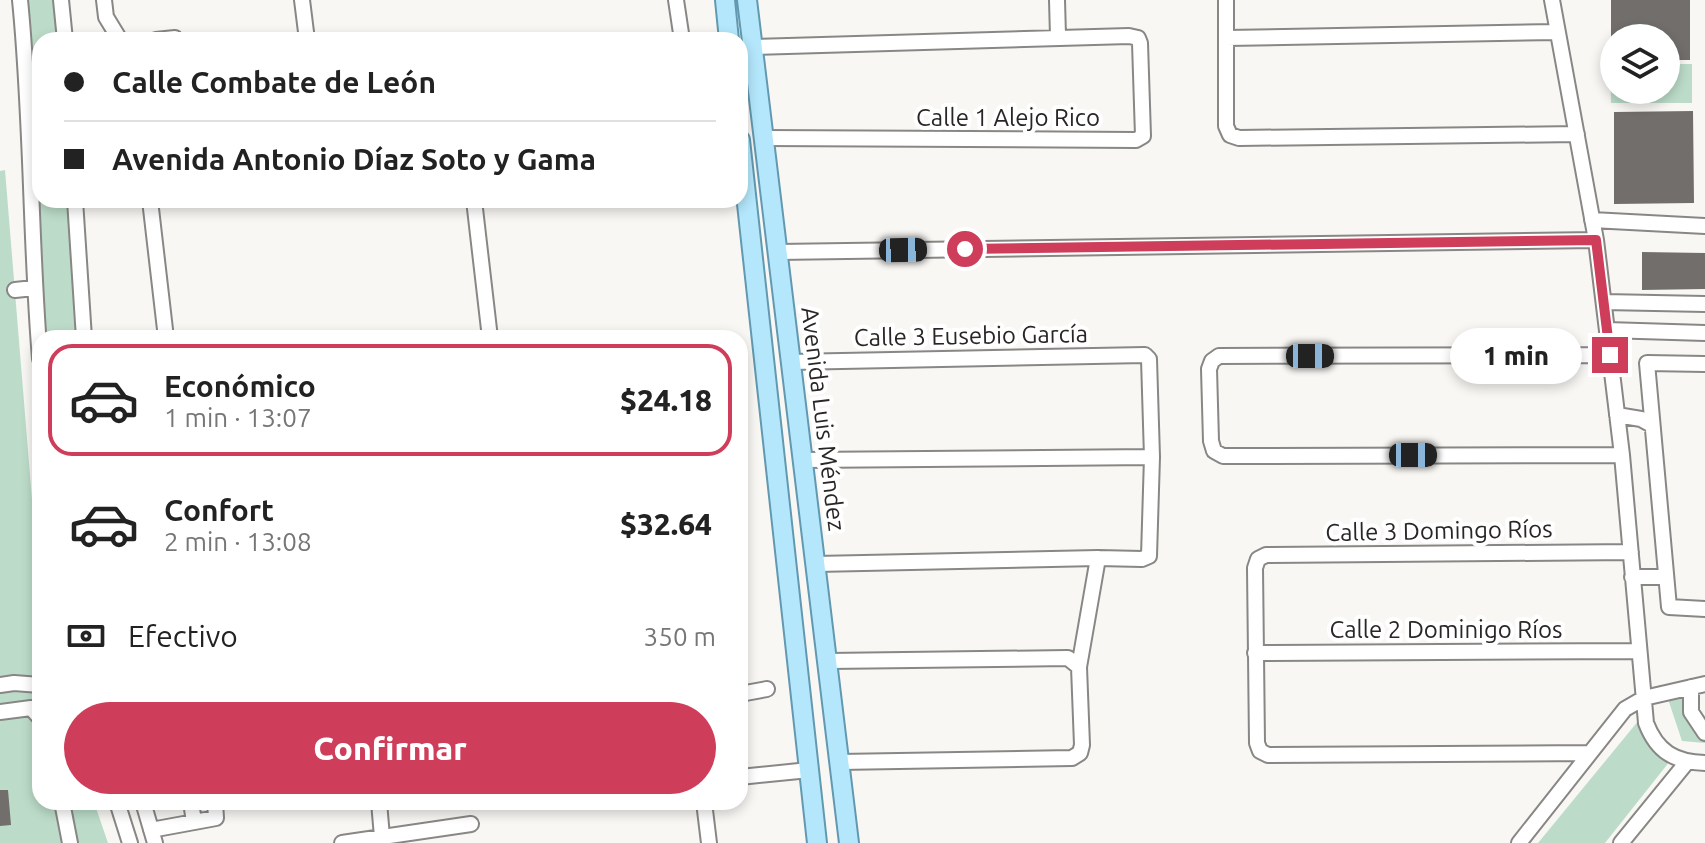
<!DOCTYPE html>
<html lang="es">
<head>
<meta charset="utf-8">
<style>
	:root { --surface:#fff; --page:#f2f2f2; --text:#222; --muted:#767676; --line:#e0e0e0; --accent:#ce3e5a }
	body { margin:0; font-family:Ubuntu,sans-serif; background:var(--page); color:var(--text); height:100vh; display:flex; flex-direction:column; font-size:30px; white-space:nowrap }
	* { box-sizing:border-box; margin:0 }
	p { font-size:26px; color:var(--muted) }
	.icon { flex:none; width:44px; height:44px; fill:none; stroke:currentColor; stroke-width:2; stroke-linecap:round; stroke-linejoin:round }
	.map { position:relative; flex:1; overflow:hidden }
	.panel { position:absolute; left:32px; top:330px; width:716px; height:480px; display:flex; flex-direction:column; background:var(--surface); border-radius:24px; box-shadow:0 4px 12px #0003 }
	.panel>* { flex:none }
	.hud { position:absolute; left:32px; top:32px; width:716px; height:176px; border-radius:24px; box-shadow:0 4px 12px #0003; display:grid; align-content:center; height:176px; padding:0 32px; background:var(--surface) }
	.fabs { position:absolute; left:1600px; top:24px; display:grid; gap:16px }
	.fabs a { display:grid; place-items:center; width:80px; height:80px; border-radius:50%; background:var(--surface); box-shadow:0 4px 12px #0003; font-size:40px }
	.end { position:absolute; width:36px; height:36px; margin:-18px; border:10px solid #ce3e5a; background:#fff; box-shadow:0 0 0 4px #fff }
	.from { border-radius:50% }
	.bubble { position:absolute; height:56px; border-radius:28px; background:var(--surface); box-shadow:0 4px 12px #0003; font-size:26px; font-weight:800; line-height:56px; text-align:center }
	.car { position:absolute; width:24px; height:48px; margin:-24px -12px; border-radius:10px; box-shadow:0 0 6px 2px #0007; background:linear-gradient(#222 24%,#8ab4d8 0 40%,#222 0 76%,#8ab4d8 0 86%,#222 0) }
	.hud b { display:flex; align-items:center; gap:28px; height:76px; font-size:30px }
	.hud b+b { border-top:2px solid var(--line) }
	.hud i { width:20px; height:20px; background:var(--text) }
	ul { padding:14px 0 0; list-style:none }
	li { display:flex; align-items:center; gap:24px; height:112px; margin:0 16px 12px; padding:0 16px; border:4px solid transparent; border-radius:24px }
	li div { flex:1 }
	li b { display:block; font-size:30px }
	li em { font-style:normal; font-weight:800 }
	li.current { border-color:var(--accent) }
	li>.icon { width:72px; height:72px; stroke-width:1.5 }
	.pay { display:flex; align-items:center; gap:20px; height:88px; padding:0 32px; font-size:30px }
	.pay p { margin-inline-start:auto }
	.button { display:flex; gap:16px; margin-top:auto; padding:16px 32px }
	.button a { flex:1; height:92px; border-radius:48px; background:var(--accent); color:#fff; font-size:32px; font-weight:800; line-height:92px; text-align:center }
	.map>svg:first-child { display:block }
	.green { fill:#bcdcc9 }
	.building { fill:#716e6c }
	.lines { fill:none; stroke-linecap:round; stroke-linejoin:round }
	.minor-casing { stroke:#898785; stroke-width:18 }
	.major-casing { stroke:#6299b0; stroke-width:22 }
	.minor { stroke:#fff; stroke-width:14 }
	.major { stroke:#b4e7fc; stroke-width:18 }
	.route { stroke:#ce3e5a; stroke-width:10 }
	.labels { text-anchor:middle; stroke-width:8; stroke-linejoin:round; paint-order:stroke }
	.street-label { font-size:24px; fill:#282726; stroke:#fff }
</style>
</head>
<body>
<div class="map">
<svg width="1705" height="843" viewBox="0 0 1705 843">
	<rect width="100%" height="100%" fill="#f9f7f4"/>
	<path class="green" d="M 20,0 L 60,0 L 65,40 L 40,40 L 38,45 L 40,46 L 40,200 L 71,200 L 80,338 L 40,338 Z
		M 1666,64 L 1692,64 L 1692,103 L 1611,103 L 1610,65 L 1614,65 L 1614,90 L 1666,90 Z
		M 5,170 L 40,597 L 40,802 L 94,802 L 108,843 L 0,843 L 0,171 Z
		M 1681,693 L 1684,712 L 1702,738 L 1705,738 L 1705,743 L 1682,741 L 1668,699 Z
		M 1639,720 L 1651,749 L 1670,761 L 1605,843 L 1538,843 Z"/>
	<path class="building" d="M 1611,0 L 1690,0 L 1690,60 L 1666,60 L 1666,38 L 1611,38 Z
		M 1693,111 L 1694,203 L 1614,204 L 1614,112 Z
		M 1642,252 L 1705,253 L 1705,289 L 1642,290 Z
		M 0,790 L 8,790 L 11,825 L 0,826 Z"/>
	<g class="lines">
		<g class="minor-casing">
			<path id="minor" d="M 20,0 C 32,119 30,240 40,359
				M 61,0 L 65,40
				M 104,0 L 106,17 L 120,40
				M 302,0 L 307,40
				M 676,0 L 682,40
				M 1057,0 L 1058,36
				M 1226,0 L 1226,126 L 1230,135 L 1239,138 L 1577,134
				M 1552,0 L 1596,240 L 1622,455 L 1646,723 C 1657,752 1675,762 1705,763
				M 1227,38 L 1557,32
				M 156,40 L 175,38
				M 753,47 L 1129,36 L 1138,38 L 1140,43 L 1143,136 L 1136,140 L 764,138
				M 75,200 L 84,338
				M 150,200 L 166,338
				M 474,200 L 490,338
				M 1592,220 L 1705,226
				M 778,252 L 1596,240
				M 15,290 L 34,288
				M 1604,302 L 1705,304
				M 1607,330 L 1705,333
				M 1610,355 L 1219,356 L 1212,361 L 1209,369 L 1211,441 L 1214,451 L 1223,456 L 1622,455
				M 791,362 L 1145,355 L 1149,359 L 1152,457 L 1149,556 L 1142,559 L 1098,558 L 816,564
				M 1705,364 L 1647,363 L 1669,607 L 1705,609
				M 1617,415 L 1641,419 L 1652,425
				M 803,460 L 1152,457
				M 1632,577 L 1666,577
				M 1255,653 L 1638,651
				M 828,661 L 1068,658 L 1079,667
				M 0,685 L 14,683 L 40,685
				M 1691,687 L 1691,712 L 1705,733
				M 740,694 L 767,689
				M 0,712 L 31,708 L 40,718
				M 1590,753 L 1268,755 L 1260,751 L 1257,743 L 1255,568 L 1258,559 L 1266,555 L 1631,552
				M 839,762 L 1072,758 L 1080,753 L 1082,745 L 1079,667 L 1098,558
				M 740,777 L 809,770
				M 62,802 L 70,843
				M 117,802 L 130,843
				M 143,802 L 155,843
				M 191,802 L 194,822
				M 379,802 L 382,837
				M 704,802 L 709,843
				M 151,830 L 216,818 L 215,802
				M 342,843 L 471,824
				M 1519,843 L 1625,709 L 1644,698 L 1705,684
				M 1621,843 L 1687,762"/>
		</g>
		<g class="major-casing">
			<path id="major" d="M 725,0 L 729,40
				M 747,0 L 849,843
				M 740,140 L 817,843"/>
		</g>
		<use href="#minor" class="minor"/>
		<use href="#major" class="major"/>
	</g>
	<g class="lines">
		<path class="route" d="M 965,249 L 1596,240 L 1610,355"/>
	</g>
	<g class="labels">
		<g class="street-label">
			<text x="1008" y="126">Calle 1 Alejo Rico</text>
			<text transform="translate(971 336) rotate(-1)" y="8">Calle 3 Eusebio García</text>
			<text transform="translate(823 419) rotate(83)" y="8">Avenida Luis Méndez</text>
			<text transform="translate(1439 531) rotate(-1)" y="8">Calle 3 Domingo Ríos</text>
			<text x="1446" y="638">Calle 2 Dominigo Ríos</text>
		</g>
	</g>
</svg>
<div class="fabs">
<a><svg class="icon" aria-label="layers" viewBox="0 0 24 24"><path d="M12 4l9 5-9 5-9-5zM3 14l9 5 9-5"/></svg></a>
</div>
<i class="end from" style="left:965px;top:249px"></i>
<i class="end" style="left:1610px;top:355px"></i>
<div class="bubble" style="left:1450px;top:328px;width:132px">1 min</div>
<i class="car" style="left:903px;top:250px;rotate:89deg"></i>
<i class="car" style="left:1310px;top:356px;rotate:90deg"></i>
<i class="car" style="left:1413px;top:455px;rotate:90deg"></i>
<div class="hud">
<b><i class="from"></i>Calle Combate de León</b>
<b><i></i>Avenida Antonio Díaz Soto y Gama</b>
</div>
<section class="panel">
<ul>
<li class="current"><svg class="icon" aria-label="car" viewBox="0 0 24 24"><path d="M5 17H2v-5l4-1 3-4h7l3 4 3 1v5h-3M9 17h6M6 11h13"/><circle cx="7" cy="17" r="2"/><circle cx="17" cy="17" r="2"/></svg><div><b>Económico</b><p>1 min · 13:07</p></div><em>$24.18</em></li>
<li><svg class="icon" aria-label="car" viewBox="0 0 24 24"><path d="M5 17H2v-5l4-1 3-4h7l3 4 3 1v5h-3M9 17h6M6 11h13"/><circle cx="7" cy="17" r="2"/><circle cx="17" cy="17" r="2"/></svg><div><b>Confort</b><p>2 min · 13:08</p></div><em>$32.64</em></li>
</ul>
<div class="pay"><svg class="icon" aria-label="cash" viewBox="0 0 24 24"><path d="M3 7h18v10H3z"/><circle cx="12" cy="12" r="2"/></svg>Efectivo<p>350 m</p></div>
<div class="button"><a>Confirmar</a></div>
</section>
</div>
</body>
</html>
